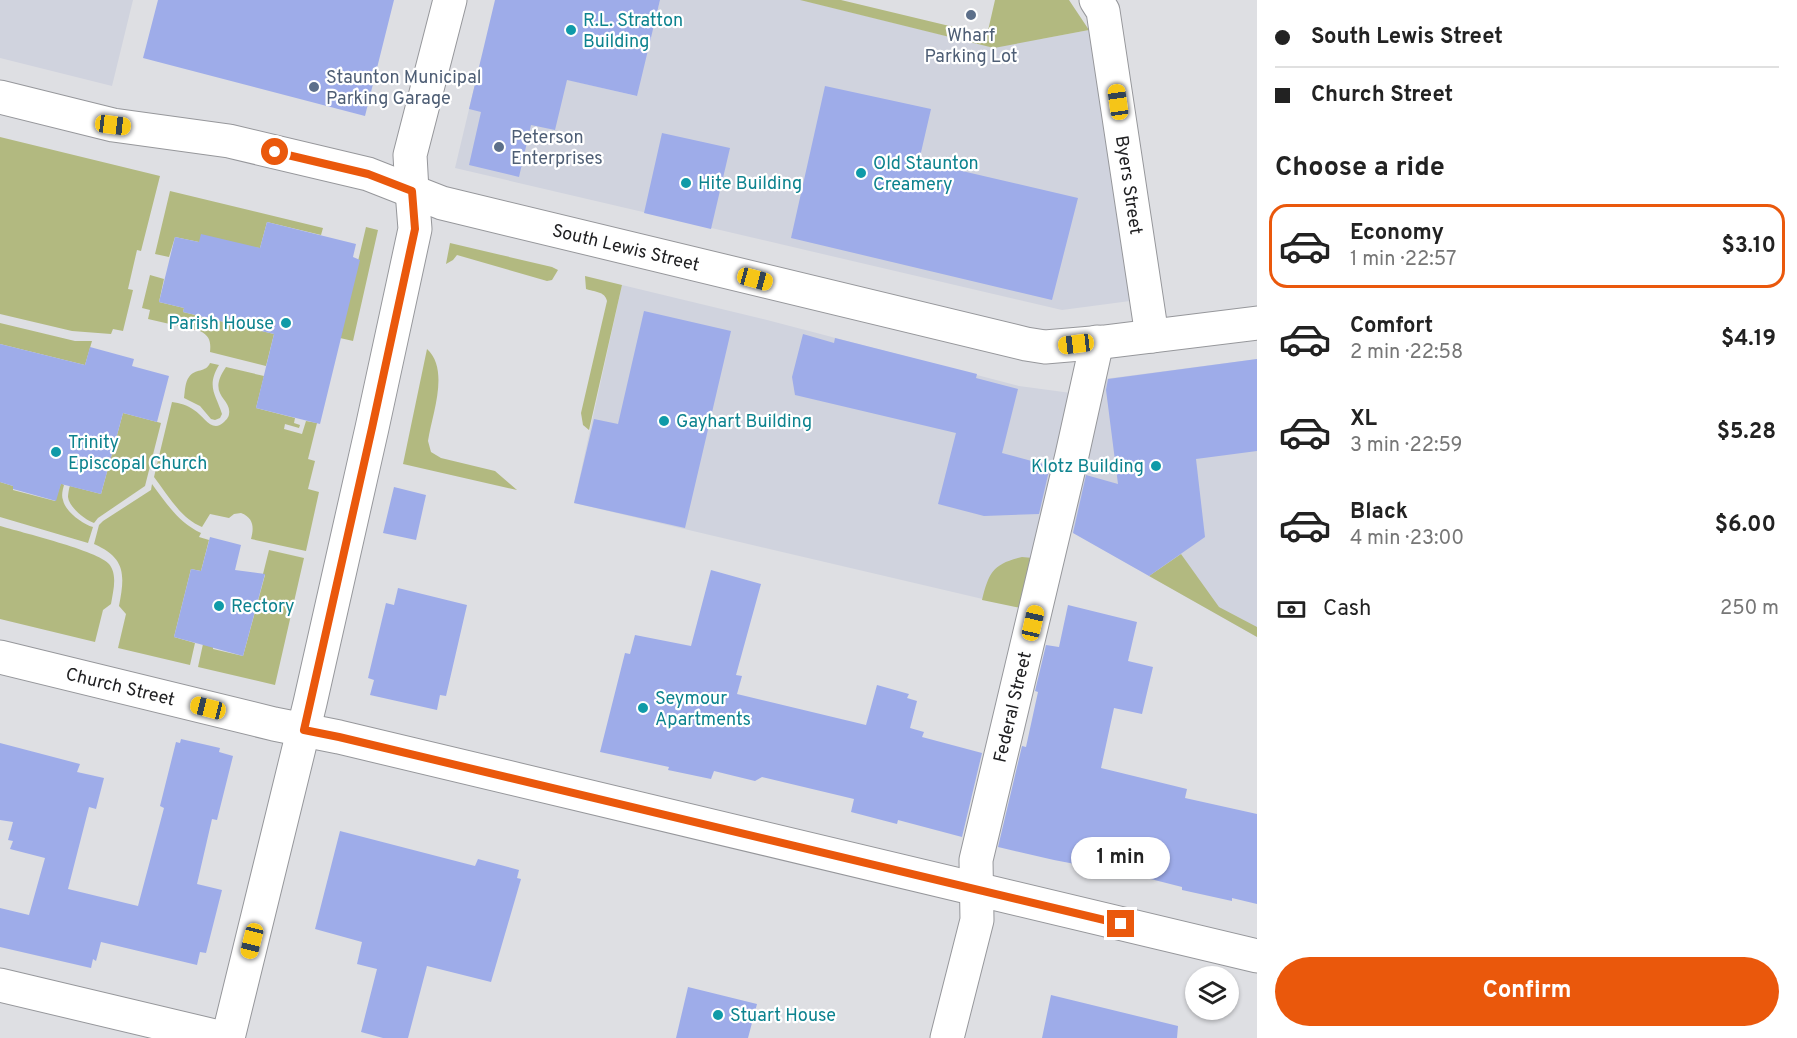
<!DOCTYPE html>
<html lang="en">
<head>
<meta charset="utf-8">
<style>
	:root { --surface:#fff; --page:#f2f2f2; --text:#222; --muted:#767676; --line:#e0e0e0; --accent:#ea580c }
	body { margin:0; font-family:Overpass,sans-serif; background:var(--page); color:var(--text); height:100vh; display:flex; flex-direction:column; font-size:22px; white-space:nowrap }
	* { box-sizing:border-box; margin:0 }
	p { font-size:20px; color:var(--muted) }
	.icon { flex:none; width:33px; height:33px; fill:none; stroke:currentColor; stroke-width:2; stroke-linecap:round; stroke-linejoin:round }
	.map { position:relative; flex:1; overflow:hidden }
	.sheet { display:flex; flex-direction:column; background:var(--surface); width:540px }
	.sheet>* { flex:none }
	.banner { display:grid; align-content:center; height:132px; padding:0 18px; background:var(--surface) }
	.fabs { position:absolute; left:1185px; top:966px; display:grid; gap:12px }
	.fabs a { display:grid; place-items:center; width:54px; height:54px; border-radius:50%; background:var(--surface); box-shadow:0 2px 4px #0004; font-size:30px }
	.end { position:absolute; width:27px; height:27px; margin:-14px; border:8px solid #ea580c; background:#fff; box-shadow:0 0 0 3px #fff }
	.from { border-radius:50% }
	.bubble { position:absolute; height:42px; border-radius:21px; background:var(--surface); box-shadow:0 2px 4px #0004; font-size:20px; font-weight:700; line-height:42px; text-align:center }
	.car { position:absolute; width:18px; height:36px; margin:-18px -9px; border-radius:8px; box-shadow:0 0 4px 2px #0007; background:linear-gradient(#f5c518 24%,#345 0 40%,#f5c518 0 76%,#345 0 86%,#f5c518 0) }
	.banner b { display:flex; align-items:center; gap:21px; height:57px; font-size:22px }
	.banner b+b { border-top:2px solid var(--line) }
	.banner i { width:15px; height:15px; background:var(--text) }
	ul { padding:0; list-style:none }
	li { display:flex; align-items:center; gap:18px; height:84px; margin:0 12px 9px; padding:0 6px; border:3px solid transparent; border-radius:18px }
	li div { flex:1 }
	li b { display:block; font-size:22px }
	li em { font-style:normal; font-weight:700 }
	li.current { border-color:var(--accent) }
	li>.icon { width:54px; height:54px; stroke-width:1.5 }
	h2 { padding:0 18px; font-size:27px; line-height:72px }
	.pay { display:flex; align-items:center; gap:15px; height:66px; padding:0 18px; font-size:22px }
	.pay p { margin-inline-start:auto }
	.button { display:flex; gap:12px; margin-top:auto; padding:12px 18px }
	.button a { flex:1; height:69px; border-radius:36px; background:var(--accent); color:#fff; font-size:24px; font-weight:700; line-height:69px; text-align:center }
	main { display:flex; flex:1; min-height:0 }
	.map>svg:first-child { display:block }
	.built { fill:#d0d3de }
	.green { fill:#b2b980 }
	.building { fill:#9eace9 }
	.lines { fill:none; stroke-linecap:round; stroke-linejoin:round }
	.minor-casing { stroke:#96979b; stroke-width:35 }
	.major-casing { stroke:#96979b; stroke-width:35 }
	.minor { stroke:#fff; stroke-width:33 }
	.major { stroke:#fff; stroke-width:33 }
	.route { stroke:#ea580c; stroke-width:8 }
	.service-dot { fill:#5c6f8a; stroke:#fff; stroke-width:2 }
	.culture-dot { fill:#0f9aa8; stroke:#fff; stroke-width:2 }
	.labels { text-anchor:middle; stroke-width:4.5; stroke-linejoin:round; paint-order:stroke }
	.culture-label { font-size:18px; fill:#0d838f; stroke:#fff; text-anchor:start }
	.service-label { font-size:18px; fill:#4e5e75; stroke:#fff; text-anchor:start }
	.street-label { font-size:18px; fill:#202022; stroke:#fff }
</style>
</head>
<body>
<main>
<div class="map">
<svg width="1257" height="1038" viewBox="0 0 1257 1038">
	<rect width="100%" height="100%" fill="#dedfe3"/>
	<path class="built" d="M 0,0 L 133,0 L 112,86 L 0,58 Z
		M 660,0 L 801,0 L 971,42 L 1041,39 L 1089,30 L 1130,301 L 1062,310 L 455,168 L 481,59 L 636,96 Z
		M 622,285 L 767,320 L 1019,386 L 1071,393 L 1021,608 L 574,503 Z
		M 1257,359 L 1257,637 L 1070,531 L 1104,379 Z"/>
	<path class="green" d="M 800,0 L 841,0 L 987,35 L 995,0 L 1069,0 L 1089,30 L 994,48 Z
		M 0,137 L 160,176 L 141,251 L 137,250 L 128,289 L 133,290 L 123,331 L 113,329 L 111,334 L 72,331 L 0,314 Z
		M 170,191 L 323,228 L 321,235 L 267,222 L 260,248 L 199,242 L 175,237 L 169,257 L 155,254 Z
		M 366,227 L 378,230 L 353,341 L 340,338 Z
		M 450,243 L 552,267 L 558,270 L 552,280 L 547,281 L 457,255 L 453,260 L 446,264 Z
		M 150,275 L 164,279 L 159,302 L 184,308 L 183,312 L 274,334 L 266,366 L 210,352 C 211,342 210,336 200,331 L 148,319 L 150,310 L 142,308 Z
		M 585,276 L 622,285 L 589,430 L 583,425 L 581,413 L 607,301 C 605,291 594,292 586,289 Z
		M 0,323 L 75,341 L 92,341 L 85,365 L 0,344 Z
		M 427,349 C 450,370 432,414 428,441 L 431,452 L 441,458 L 495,471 L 517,490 L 403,464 Z
		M 210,363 L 219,365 C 206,387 216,394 222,414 L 220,418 L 215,420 L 211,419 L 200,406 L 184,398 C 185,391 185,382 189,377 C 195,368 206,373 210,363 Z
		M 226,367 L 264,376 L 256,408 L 295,418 L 294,423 L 300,425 L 299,428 L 285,424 L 284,429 L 302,434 L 306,421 L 317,423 L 308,459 L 315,461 L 308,489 L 319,492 L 306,551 L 251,539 C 254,528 254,518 241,513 L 234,514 L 229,518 L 210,514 L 202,527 C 180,518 168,495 154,477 L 172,402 C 180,403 187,405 194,410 C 204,416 212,434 224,422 C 226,420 229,417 229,414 C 232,398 206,396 226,367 Z
		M 123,413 L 161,423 L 145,486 L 98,518 L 94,523 C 85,520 69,507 68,497 C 68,496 69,487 70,486 L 101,494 Z
		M 0,482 L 13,486 L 13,490 L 55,501 L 61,483 L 64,485 C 63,489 61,495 63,500 C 65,511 82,524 93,527 L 88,543 L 0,517 Z
		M 152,484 C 166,503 179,523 201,533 L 199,537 L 209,540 L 201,571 L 191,569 L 174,637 L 195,643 L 190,665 L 118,648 L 126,614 L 119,606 C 125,575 126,558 94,544 L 99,525 L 103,521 L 151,490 Z
		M 0,526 C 20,532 99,551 109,564 C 118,575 113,591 111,604 L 103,610 L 95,642 L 0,619 Z
		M 269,550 L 304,558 L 275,685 L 198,667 L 203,644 L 213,646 L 213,649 L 243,656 L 265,575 L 263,574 Z
		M 1181,554 L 1219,607 L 1257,627 L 1257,637 L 1149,576 Z
		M 1022,557 L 1033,558 L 1021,608 L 982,600 C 989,572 993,564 1022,557 Z"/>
	<path class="building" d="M 158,0 L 394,0 L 365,116 L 143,58 Z
		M 495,0 L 660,0 L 637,96 L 567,80 L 555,130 L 531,125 L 519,177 L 469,165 L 481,112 L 469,109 Z
		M 825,86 L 931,109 L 919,161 L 1078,198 L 1052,300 L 791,238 Z
		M 662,133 L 730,148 L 711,229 L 644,213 Z
		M 267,222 L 356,244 L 353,257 L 360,260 L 320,424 L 256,408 L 274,334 L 183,312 L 184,308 L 159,302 L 175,237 L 199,242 L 201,234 L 260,248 Z
		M 644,311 L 731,331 L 685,528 L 574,503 L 594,419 L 618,424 Z
		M 803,334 L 834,343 L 835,338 L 977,374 L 976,378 L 1018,389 L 1002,453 L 1050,466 L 1039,514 L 984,516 L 938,504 L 956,433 L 795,395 L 792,377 Z
		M 0,344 L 85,365 L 90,347 L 134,359 L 132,366 L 169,376 L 157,422 L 123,413 L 101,494 L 61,484 L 56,501 L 13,489 L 13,486 L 0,482 Z
		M 1257,359 L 1257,451 L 1196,459 L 1205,537 L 1149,576 L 1073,533 L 1086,475 L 1118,484 L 1106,390 L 1108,379 Z
		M 394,487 L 426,495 L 416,540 L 383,533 Z
		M 210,537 L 241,545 L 235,570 L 265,574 L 243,656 L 174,637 L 191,569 L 201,571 Z
		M 711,570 L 761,584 L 736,675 L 742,676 L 737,694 L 866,725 L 877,685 L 909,694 L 907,698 L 917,701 L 910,728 L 924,732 L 922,737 L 982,753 L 962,837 L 898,820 L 897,824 L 851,812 L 854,799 L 762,777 L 755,781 L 714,771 L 711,779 L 668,770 L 669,767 L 600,752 L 625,653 L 630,654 L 635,635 L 691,646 Z
		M 398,588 L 467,605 L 446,696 L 440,695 L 437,710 L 370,695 L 374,680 L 368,678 L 386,603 L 394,605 Z
		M 1068,605 L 1137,622 L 1128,661 L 1153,667 L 1142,714 L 1114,708 L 1101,768 L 1187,789 L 1185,798 L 1257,814 L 1257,904 L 1232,898 L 1232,901 L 1182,890 L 1182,887 L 1076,860 L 1075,864 L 1054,860 L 998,847 L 1022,746 L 1026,747 L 1038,692 L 1035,691 L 1046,645 L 1059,647 Z
		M 181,739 L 220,748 L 219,752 L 233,756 L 217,820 L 212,819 L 197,884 L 222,890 L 206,953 L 200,952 L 197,965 L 101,942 L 96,961 L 93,959 L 91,968 L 0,947 L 0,908 L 29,915 L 45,858 L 10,849 L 13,841 L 8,840 L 13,822 L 0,820 L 0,743 L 80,764 L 77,772 L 104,778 L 96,809 L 89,807 L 68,889 L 138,906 L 164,808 L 160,806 L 176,742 L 180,743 Z
		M 340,831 L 475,866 L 478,859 L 519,870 L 517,878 L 521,879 L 491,982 L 427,966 L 408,1038 L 383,1038 L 361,1032 L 377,969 L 357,964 L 362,942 L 315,929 Z
		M 688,987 L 757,1004 L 748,1038 L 676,1038 Z
		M 1051,995 L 1178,1026 L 1177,1038 L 1042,1038 Z"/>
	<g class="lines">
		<g class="minor-casing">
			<g id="minor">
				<path id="s1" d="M 1096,0 L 1103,11 L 1152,336"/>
				<path id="s2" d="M 0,657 L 274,724 L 339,737 L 1257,956"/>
				<path d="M 0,985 L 223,1038"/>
				<path d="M 228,1038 L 310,703 L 372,428 L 415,229 L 412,191"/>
				<path id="s3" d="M 947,1038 L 977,920 L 976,860 L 1072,455 L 1097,342"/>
			</g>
		</g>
		<g class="major-casing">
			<g id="major">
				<path id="s4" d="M 0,97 L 113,125 L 229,141 L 368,174 L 442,203 L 1026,344 L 1045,347 L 1104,342 L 1257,323"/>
				<path d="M 412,191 L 410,155 L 450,0"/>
			</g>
		</g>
		<use href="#minor" class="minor"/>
		<use href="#major" class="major"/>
	</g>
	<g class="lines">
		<path class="route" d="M 275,152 L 368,174 L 412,191 L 415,229 L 372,428 L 304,730 L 339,737 L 1121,924"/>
	</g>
	<g class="service-dot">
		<circle cx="971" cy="15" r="6"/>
		<circle cx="314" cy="87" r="6"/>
		<circle cx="499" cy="147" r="6"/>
	</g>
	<g class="culture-dot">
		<circle cx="571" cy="30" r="6"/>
		<circle cx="861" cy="173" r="6"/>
		<circle cx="686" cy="183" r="6"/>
		<circle cx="286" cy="323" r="6"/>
		<circle cx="664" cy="421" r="6"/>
		<circle cx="56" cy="452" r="6"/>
		<circle cx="1156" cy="466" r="6"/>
		<circle cx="219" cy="606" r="6"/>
		<circle cx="643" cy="708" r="6"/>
		<circle cx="718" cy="1015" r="6"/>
	</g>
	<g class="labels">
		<g class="culture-label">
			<text x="583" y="26">R.L. Stratton<tspan x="583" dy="21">Building</tspan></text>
			<text x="873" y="169">Old Staunton<tspan x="873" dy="21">Creamery</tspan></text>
			<text x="698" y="189">Hite Building</text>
			<text x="274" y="329" text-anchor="end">Parish House</text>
			<text x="676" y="427">Gayhart Building</text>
			<text x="68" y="448">Trinity<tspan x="68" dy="21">Episcopal Church</tspan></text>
			<text x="1144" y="472" text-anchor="end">Klotz Building</text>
			<text x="231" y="612">Rectory</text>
			<text x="655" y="704">Seymour<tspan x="655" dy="21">Apartments</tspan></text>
			<text x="730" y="1021">Stuart House</text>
		</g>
		<g class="service-label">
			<text x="971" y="41" text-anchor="middle">Wharf<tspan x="971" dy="21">Parking Lot</tspan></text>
			<text x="326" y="83">Staunton Municipal<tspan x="326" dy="21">Parking Garage</tspan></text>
			<text x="511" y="143">Peterson<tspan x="511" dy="21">Enterprises</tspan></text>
		</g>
		<g class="street-label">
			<text dy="6" stroke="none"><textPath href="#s1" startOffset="189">Byers Street</textPath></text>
			<text dy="6" stroke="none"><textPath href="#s4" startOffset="645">South Lewis Street</textPath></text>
			<text dy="6" stroke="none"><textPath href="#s2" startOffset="124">Church Street</textPath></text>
			<text dy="6" stroke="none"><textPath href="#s3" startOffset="339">Federal Street</textPath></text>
		</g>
	</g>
</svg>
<div class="fabs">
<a><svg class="icon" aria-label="layers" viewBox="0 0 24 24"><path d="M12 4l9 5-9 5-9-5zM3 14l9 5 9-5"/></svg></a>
</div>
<i class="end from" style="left:275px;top:152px"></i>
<i class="end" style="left:1121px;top:924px"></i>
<div class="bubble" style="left:1071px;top:837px;width:99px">1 min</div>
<i class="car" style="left:1118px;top:102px;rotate:352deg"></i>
<i class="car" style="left:113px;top:125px;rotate:97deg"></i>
<i class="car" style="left:755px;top:279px;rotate:105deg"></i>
<i class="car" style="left:1076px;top:344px;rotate:263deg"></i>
<i class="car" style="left:1033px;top:623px;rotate:13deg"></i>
<i class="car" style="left:208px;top:708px;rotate:284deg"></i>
<i class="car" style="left:252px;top:941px;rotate:194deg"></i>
</div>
<section class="sheet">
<div class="banner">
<b><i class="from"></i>South Lewis Street</b>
<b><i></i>Church Street</b>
</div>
<h2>Choose a ride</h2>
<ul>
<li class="current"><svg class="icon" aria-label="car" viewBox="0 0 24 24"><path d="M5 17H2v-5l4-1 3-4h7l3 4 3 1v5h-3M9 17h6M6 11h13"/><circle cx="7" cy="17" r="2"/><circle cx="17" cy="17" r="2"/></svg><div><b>Economy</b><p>1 min · 22:57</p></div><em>$3.10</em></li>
<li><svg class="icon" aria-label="car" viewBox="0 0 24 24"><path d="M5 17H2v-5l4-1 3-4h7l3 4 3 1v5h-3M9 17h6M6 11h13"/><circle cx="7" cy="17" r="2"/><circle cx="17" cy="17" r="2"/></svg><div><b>Comfort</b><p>2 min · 22:58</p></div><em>$4.19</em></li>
<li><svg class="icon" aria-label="car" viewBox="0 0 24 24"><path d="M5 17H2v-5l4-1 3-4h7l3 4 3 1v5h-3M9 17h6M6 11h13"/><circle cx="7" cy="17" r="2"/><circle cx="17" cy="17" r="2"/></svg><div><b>XL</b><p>3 min · 22:59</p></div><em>$5.28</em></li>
<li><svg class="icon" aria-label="car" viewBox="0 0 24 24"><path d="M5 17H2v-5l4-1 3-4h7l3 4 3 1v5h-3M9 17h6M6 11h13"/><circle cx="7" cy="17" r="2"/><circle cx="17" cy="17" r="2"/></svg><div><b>Black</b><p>4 min · 23:00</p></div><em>$6.00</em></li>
</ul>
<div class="pay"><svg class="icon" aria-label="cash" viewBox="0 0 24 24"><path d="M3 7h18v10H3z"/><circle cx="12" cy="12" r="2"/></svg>Cash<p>250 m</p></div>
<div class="button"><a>Confirm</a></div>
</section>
</main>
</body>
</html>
